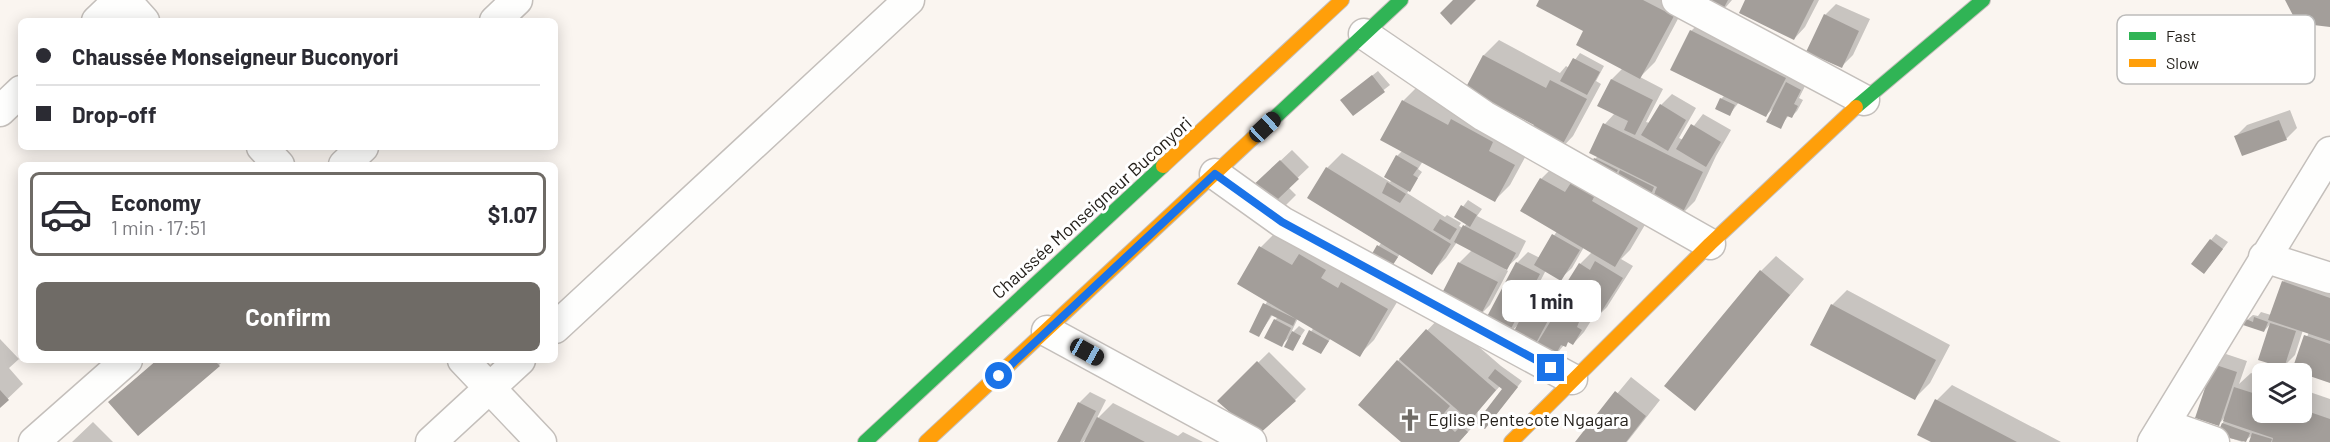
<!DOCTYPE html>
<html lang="en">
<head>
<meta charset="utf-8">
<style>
	:root { --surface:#fff; --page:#f2f2f3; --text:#2b2b33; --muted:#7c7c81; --line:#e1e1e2; --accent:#6f6b66 }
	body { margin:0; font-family:Barlow,sans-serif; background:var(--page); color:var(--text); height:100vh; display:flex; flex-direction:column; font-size:22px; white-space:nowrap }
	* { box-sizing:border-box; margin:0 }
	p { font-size:20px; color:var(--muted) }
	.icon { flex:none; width:33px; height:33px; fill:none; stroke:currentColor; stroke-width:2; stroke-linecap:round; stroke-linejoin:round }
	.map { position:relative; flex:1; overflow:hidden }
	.drawer { position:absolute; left:18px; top:162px; width:540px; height:201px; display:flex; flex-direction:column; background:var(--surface); border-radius:9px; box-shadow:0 3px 15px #0003 }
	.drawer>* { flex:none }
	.guide { position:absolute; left:18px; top:18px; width:540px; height:132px; border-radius:9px; box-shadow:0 3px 15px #0003; display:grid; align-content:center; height:132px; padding:0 18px; background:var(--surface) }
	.buttons { position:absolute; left:2252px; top:363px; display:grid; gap:12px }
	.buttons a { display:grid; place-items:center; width:60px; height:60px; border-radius:9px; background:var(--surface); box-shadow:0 3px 15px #0003; font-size:30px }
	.end { position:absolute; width:27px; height:27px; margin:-14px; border:8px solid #1a73e8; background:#fff; box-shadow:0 0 0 3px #fff }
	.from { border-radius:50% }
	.bubble { position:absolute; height:42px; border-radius:9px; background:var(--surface); box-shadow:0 3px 15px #0003; font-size:20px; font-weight:700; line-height:42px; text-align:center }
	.car { position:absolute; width:18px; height:36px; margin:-18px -9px; border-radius:8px; box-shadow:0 0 4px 2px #0007; background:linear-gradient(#222 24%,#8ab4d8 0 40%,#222 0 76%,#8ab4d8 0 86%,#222 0) }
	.guide b { display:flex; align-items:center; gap:21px; height:57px; font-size:22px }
	.guide b+b { border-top:2px solid var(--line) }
	.guide i { width:15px; height:15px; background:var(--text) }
	ul { padding:10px 0 0; list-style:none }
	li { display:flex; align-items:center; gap:18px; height:84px; margin:0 12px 9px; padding:0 6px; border:3px solid transparent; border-radius:9px }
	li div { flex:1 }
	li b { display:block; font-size:22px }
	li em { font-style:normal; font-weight:700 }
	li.current { border-color:var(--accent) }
	li>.icon { width:54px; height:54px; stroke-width:1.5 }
	.action { display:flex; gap:12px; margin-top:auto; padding:12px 18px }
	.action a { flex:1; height:69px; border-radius:9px; background:var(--accent); color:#fff; font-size:24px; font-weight:700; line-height:69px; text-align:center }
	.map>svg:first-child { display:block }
	.shadow { fill:#0003; fill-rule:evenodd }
	.building { fill:#a39e9a }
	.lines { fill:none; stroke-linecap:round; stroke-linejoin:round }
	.street-casing { stroke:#c4bfbb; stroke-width:33 }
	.fast-casing { stroke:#c4bfbb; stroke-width:16 }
	.slow-casing { stroke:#c4bfbb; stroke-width:16 }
	.street { stroke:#fefefd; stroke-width:30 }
	.fast { stroke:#30b455; stroke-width:14 }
	.slow { stroke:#ff9f0a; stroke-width:14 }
	.route { stroke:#1a73e8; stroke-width:8 }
	.labels { text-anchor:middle; stroke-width:6; stroke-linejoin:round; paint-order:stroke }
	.street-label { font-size:18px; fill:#24201b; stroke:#fff }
	.poi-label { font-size:18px; fill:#24201b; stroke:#fff; text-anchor:start }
	.key { fill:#fff; stroke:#bdbcbb; stroke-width:1.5 }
	.key-label { font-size:16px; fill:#24201b }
</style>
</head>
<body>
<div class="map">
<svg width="2330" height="442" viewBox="0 0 2330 442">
	<rect width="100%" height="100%" fill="#faf5f0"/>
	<path class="shadow" d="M 1541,0 L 1688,0 L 1655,62 L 1640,77 L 1663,89 L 1646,122 L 1650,123 L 1661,105 L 1672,94 L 1696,108 L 1679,138 L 1683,140 L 1703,114 L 1731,130 L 1716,156 L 1695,201 L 1680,216 L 1657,190 L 1647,200 L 1620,172 L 1611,181 L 1652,213 L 1630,250 L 1621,259 L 1633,266 L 1607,307 L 1596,318 L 1594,316 L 1584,332 L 1573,344 L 1569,341 L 1564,345 L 1548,364 L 1515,332 L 1519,324 L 1506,336 L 1517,263 L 1528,252 L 1540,258 L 1557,231 L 1522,211 L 1541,179 L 1556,164 L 1578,176 L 1598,156 L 1591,153 L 1605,124 L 1615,113 L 1599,105 L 1612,79 L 1623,68 L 1585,30 ZM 1584,247 L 1592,252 L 1580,264 L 1566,286 L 1589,301 L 1585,308 L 1570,299 L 1558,311 L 1563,299 L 1543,289 L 1530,301 L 1546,270 L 1560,279 L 1572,268 Z
		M 1688,0 L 1732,0 L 1719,15 Z
		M 1747,0 L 1819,0 L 1805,27 L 1794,39 Z
		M 1836,4 L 1870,19 L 1853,55 L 1841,67 L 1825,15 Z
		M 1707,16 L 1806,84 L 1799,98 L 1803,100 L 1797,111 L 1792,116 L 1789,115 L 1780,127 L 1775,107 L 1766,115 L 1739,102 L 1730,114 L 1721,99 L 1725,95 L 1691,31 Z
		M 1499,40 L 1560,73 L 1566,66 L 1569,68 L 1580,53 L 1604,66 L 1596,81 L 1601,84 L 1573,136 L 1558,152 L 1536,125 L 1467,88 L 1484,55 Z
		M 1378,71 L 1390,85 L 1353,114 L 1348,95 Z
		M 1418,86 L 1529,150 L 1510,185 L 1495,200 L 1423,161 L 1418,169 L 1422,172 L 1407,193 L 1445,217 L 1447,215 L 1461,223 L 1459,226 L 1463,228 L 1467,223 L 1456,216 L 1468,200 L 1482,209 L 1477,216 L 1526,241 L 1518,257 L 1505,269 L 1508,271 L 1490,305 L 1479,316 L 1459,263 L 1472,250 L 1457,242 L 1446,258 L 1431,273 L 1400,254 L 1389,269 L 1371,258 L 1381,243 L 1309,198 L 1327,168 L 1342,153 L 1390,182 L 1392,180 L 1397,156 L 1403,150 L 1382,139 L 1403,101 Z
		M 2290,110 L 2297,128 L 2286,139 L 2236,136 L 2247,125 Z
		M 1292,150 L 1309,167 L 1288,187 L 1296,195 L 1276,215 L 1262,178 Z
		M 1276,232 L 1402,294 L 1374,340 L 1359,355 L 1331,338 L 1321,352 L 1304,343 L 1314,327 L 1298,318 L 1290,335 L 1299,326 L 1305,330 L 1292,349 L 1290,337 L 1281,345 L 1275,320 L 1278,317 L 1273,314 L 1259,335 L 1251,331 L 1268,300 L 1261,247 Z
		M 2216,234 L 2228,242 L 2210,266 L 2211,240 Z
		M 1776,256 L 1804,279 L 1694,409 L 1761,271 Z
		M 2298,266 L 2330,278 L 2330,382 L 2300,371 L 2299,374 L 2274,374 L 2280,365 L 2260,359 L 2271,323 L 2264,331 L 2247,320 L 2253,315 L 2258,316 L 2261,312 L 2271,315 L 2283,282 ZM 2303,330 L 2309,332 L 2294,369 L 2284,366 L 2295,355 Z
		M 1847,290 L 1950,345 L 1930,383 L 1915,398 L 1832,305 Z
		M 1442,315 L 1501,366 L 1522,381 L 1490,422 L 1477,422 L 1459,442 L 1403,442 L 1398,361 ZM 1500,386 L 1504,388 L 1483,416 L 1477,412 Z
		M 0,339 L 19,359 L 9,368 L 23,384 L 0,406 Z
		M 1269,352 L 1306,389 L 1295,400 L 1219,401 Z
		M 2226,354 L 2247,361 L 2239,384 L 2251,373 L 2262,377 L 2262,412 L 2301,412 L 2301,389 L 2330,399 L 2330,442 L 2251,442 L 2253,435 L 2242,442 L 2219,434 L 2225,417 L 2218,425 L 2215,365 Z
		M 157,360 L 224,360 L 219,365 L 110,402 Z
		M 1631,377 L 1660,400 L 1627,442 L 1577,442 Z
		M 1952,385 L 2061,442 L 1934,442 L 1937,400 Z
		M 1090,392 L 1106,400 L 1096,420 L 1113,403 L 1178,436 L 1183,432 L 1203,442 L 1086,442 L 1087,438 L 1083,442 L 1059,442 L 1079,403 Z
		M 93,422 L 113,442 L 72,442 Z"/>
	<path class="building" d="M 1453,0 L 1476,0 L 1451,25 L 1440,13 Z
		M 1539,0 L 1643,0 L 1674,16 L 1640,79 L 1576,45 L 1583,31 L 1536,6 Z
		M 1685,0 L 1728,0 L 1719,17 Z
		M 1745,0 L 1814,0 L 1794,40 L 1739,13 Z
		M 2285,0 L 2330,0 L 2330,27 L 2297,23 Z
		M 1824,14 L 1859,31 L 1842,68 L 1806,52 Z
		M 1690,30 L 1786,78 L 1766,117 L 1670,70 Z
		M 1483,55 L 1546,88 L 1550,80 L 1587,99 L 1558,153 L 1527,137 L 1534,125 L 1465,89 Z
		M 1573,58 L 1600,72 L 1587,95 L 1560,81 Z
		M 1372,75 L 1385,92 L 1353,116 L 1340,100 Z
		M 1611,79 L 1653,100 L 1635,135 L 1624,130 L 1628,121 L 1597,106 Z
		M 1786,82 L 1801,90 L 1794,104 L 1798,106 L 1792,118 L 1787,116 L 1781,129 L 1766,122 Z
		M 1720,98 L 1735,105 L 1730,116 L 1715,109 Z
		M 1402,100 L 1448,125 L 1451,119 L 1493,142 L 1489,151 L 1515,165 L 1495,202 L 1380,140 Z
		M 1660,104 L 1686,120 L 1668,151 L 1641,135 Z
		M 2279,120 L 2287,140 L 2242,156 L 2234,136 Z
		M 1603,123 L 1703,172 L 1680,218 L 1650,203 L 1657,187 L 1589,153 Z
		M 1691,124 L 1721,142 L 1706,167 L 1676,149 Z
		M 1396,155 L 1418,168 L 1413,175 L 1418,178 L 1410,192 L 1384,177 Z
		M 1594,158 L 1618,170 L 1611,183 L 1587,171 Z
		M 1280,160 L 1299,179 L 1278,199 L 1286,207 L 1249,189 Z
		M 1326,167 L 1451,244 L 1432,275 L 1307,198 Z
		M 1620,170 L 1654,187 L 1648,202 L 1613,184 Z
		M 1540,178 L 1565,192 L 1574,178 L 1597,191 L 1592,201 L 1638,228 L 1615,267 L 1520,211 Z
		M 1387,182 L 1406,194 L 1400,203 L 1382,193 Z
		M 1461,205 L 1477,215 L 1470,227 L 1454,217 Z
		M 1440,219 L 1457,229 L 1450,240 L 1433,230 Z
		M 1463,225 L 1516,253 L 1507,270 L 1454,242 Z
		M 1552,234 L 1580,250 L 1561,281 L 1534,265 Z
		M 2210,239 L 2223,249 L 2204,274 L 2191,264 Z
		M 1377,245 L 1398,257 L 1389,271 L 1369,259 Z
		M 1259,246 L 1292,265 L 1299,254 L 1326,270 L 1321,278 L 1338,288 L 1341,282 L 1388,309 L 1360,357 L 1237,284 Z
		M 1595,261 L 1623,278 L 1596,320 L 1581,310 L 1587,302 L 1564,287 L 1579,263 L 1590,270 Z
		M 1458,262 L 1498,282 L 1479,318 L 1440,297 Z
		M 1516,262 L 1540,274 L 1506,338 L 1482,326 Z
		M 1760,270 L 1790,295 L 1695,411 L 1664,386 Z
		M 2282,281 L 2330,298 L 2330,341 L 2268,320 Z
		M 1531,299 L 1553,311 L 1535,345 L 1513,333 Z
		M 1263,303 L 1296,319 L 1293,326 L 1271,315 L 1259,337 L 1249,332 Z
		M 1831,304 L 1936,360 L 1915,400 L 1810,345 Z
		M 1558,309 L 1579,322 L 1577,327 L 1582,330 L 1573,345 L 1568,342 L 1566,347 L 1561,345 L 1549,366 L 1530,355 Z
		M 2254,317 L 2268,322 L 2264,332 L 2243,325 L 2246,319 L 2253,322 Z
		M 1274,319 L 1291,328 L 1282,347 L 1264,338 Z
		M 2270,323 L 2296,331 L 2284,368 L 2258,360 Z
		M 1426,329 L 1496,390 L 1470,421 L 1399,359 Z
		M 1309,330 L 1329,341 L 1321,354 L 1302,344 Z
		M 1292,331 L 1301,336 L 1293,351 L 1284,347 Z
		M 2304,335 L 2330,344 L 2330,383 L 2292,370 Z
		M 157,360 L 214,360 L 220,366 L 138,436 L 108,402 Z
		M 1397,360 L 1450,406 L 1440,418 L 1455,432 L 1461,426 L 1468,432 L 1459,442 L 1401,442 L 1358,405 Z
		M 1257,361 L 1296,401 L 1257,436 L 1217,401 Z
		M 2213,364 L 2237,372 L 2219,426 L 2195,418 Z
		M 1495,369 L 1518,387 L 1485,429 L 1476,423 L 1502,389 L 1488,378 Z
		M 2234,387 L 2262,396 L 2262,412 L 2301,412 L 2301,409 L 2330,419 L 2330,442 L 2272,442 L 2273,438 L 2223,421 Z
		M 0,390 L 9,400 L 0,408 Z
		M 1615,391 L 1646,416 L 1626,442 L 1575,442 Z
		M 1935,399 L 2017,442 L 1931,442 L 1917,435 Z
		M 1078,402 L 1096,411 L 1080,442 L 1057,442 Z
		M 1097,417 L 1145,442 L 1084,442 Z
		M 2222,423 L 2250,433 L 2246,442 L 2217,435 Z
		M 2252,433 L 2272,439 L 2271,442 L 2249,442 Z"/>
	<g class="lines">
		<g class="street-casing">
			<path id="street" d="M 125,0 L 144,21
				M 1677,0 L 1864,100
				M 97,21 L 119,0
				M 495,21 L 517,0
				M 1364,34 L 1484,116 L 1710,244
				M 0,111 L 21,91
				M 262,147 L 279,165
				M 344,165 L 363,147
				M 1215,174 L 1282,222 L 1572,379
				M 2264,257 L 2330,278
				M 555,328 L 909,0
				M 1047,331 L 1251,442
				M 463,360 L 541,442
				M 2166,425 L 2214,442
				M 34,442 L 127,360
				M 431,442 L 520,360
				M 2153,442 L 2330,152"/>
		</g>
		<g class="fast-casing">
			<path id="fast" d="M 1856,107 L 1983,0
				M 1268,124 L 1401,0
				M 865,442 L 1163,166"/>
		</g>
		<g class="slow-casing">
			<path id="slow" d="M 1163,166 L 1342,0
				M 926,442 L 1268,124
				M 1511,442 L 1710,244 L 1856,107"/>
		</g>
		<use href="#street" class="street"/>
		<use href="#fast" class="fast"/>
		<use href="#slow" class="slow"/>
	</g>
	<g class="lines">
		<path class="route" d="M 999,376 L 1215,174 L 1282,222 L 1551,368"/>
	</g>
	<defs>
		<g id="church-bare" transform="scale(1.8)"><path d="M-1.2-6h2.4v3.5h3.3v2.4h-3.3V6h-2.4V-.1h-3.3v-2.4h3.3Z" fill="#6f6b66" stroke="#fff" stroke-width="2.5" paint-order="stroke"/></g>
	</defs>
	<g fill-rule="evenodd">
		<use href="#church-bare" x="1410" y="420"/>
	</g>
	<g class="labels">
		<g class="street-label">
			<text transform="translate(1092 208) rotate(-42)" y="6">Chaussée Monseigneur Buconyori</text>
		</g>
		<g class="poi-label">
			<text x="1428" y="426">Eglise Pentecote Ngagara</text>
		</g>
	</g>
	<rect x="2117" y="15" width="198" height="69" rx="9" class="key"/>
	<rect x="2129" y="32" width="27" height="8" fill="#30b455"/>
	<rect x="2129" y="59" width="27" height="8" fill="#ff9f0a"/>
	<g class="key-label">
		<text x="2166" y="42">Fast</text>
		<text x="2166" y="69">Slow</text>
	</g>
</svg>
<div class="buttons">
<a><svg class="icon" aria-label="layers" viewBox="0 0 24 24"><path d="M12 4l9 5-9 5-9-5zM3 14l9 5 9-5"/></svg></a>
</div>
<i class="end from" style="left:999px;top:376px"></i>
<i class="end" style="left:1551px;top:368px"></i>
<div class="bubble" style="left:1502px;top:280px;width:99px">1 min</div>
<i class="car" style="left:1265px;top:127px;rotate:47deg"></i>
<i class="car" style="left:1087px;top:352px;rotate:119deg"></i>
<div class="guide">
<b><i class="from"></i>Chaussée Monseigneur Buconyori</b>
<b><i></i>Drop-off</b>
</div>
<section class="drawer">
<ul>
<li class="current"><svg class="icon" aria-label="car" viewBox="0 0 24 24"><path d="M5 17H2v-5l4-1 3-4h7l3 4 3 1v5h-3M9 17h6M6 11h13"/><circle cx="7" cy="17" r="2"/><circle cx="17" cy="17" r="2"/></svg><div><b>Economy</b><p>1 min · 17:51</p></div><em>$1.07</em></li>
</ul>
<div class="action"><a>Confirm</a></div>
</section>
</div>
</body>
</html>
